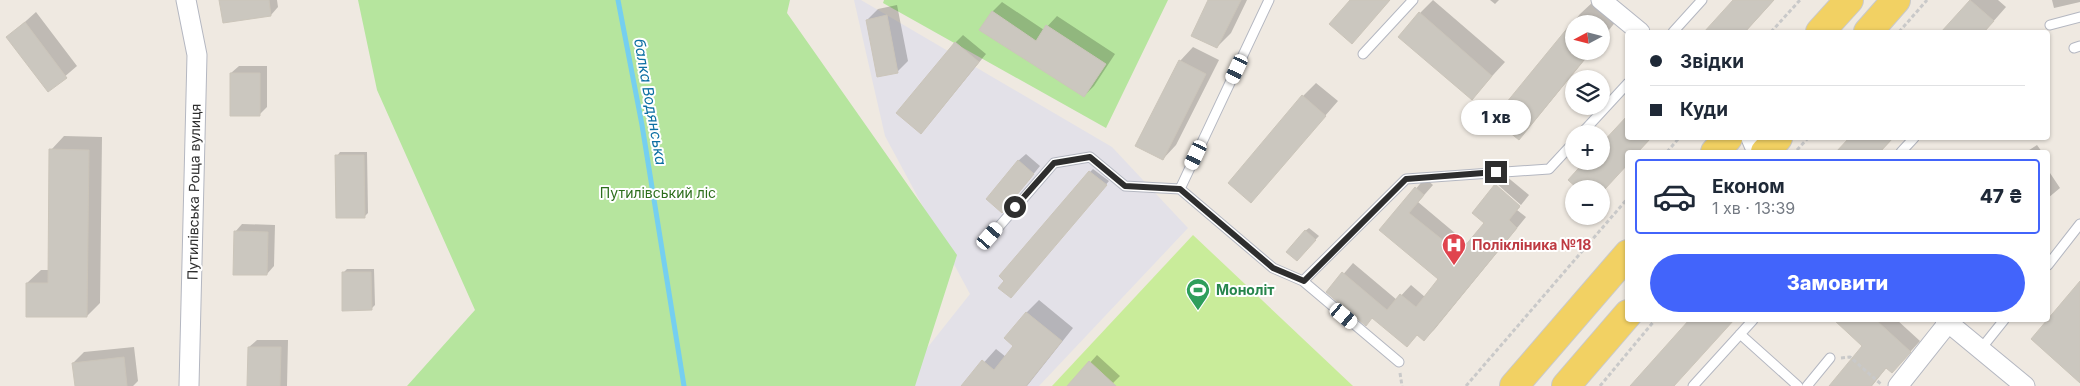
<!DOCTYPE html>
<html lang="uk">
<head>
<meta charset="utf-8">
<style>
	:root { --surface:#fff; --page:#f2f2f3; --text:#1f2937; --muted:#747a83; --line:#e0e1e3; --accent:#4264fb }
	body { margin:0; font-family:Inter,sans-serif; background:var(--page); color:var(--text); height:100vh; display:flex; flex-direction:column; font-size:19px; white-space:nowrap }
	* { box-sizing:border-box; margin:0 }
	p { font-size:16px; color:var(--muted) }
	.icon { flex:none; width:28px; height:28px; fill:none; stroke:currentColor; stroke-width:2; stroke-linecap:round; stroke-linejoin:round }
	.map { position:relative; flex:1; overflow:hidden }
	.details { position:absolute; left:1625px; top:150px; width:425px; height:172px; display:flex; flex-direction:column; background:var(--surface); border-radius:5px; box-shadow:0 1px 4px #0004 }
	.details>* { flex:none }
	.banner { position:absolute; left:1625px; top:30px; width:425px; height:110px; border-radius:5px; box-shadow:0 1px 4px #0004; display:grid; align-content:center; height:110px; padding:0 25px; background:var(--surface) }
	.needle { width:32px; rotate:263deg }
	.tools { position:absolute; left:1565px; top:15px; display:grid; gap:10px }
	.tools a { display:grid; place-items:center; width:45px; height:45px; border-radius:50%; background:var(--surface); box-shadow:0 1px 4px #0004; font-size:25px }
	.end { position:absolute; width:22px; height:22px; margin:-11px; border:6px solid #2e2e2e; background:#fff; box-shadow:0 0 0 2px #fff }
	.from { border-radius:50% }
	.bubble { position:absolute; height:35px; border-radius:18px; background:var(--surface); box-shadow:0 1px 4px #0004; font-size:16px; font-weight:800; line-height:35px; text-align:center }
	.car { position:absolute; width:15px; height:30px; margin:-15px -8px; border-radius:6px; box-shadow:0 0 4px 1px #0007; background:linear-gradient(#fff 24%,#345 0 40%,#fff 0 76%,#345 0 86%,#fff 0) }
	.banner b { display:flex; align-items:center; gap:18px; height:48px; font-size:19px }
	.banner b+b { border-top:1px solid var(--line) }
	.banner i { width:12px; height:12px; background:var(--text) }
	ul { padding:9px 0 0; list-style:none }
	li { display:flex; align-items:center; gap:15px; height:75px; margin:0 10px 8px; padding:0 15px; border:2px solid transparent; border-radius:5px }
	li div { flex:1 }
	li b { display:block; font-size:19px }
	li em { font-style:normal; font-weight:800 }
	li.current { border-color:var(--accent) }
	li>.icon { width:45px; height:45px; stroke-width:1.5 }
	.button { display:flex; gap:10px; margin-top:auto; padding:10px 25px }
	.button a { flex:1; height:58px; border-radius:30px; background:var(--accent); color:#fff; font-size:20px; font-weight:800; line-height:58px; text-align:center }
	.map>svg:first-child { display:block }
	.industrial { fill:#e3e1e8 }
	.green { fill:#b6e59e }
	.pitch { fill:#c9ec9a }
	.shadow { fill:#0003 }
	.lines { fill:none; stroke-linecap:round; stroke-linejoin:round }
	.stream { stroke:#75cff0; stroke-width:5 }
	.building { fill:#cbc7bf; stroke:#cbc5ba }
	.service-casing { stroke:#b4b7c1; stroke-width:11 }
	.minor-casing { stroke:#b4b7c1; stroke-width:21 }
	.primary-casing { stroke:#c9c9c9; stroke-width:30 }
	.path { stroke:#c9c9c9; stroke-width:3; stroke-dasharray:4 2.5; stroke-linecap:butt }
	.service { stroke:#fff; stroke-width:9 }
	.minor { stroke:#fff; stroke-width:19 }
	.primary { stroke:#f2d163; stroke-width:28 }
	.route { stroke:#2e2e2e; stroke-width:6 }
	.labels { text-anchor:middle; stroke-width:4; stroke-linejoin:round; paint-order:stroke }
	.street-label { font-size:14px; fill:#2e2e2e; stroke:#fff }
	.park-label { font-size:14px; fill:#2c6e1b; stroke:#fff }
	.health-label { font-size:14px; font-weight:bold; fill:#be3a42; stroke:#fff; text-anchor:start }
	.leisure-label { font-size:14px; font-weight:bold; fill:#27864d; stroke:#fff; text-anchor:start }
	.water-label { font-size:15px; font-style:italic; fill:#0d6fa3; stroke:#fff }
</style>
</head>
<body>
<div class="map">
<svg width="2080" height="386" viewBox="0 0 2080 386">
	<rect width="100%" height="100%" fill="#efe9e1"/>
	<path class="industrial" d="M 854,0 L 861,0 L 1112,147 L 1188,228 L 1039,386 L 897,386 L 970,294 L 885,136 Z"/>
	<path class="green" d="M 358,0 L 790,0 L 787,13 L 957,255 L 915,386 L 407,386 L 475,310 L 377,90 Z
		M 884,0 L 1168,0 L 1106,128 L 883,3 Z"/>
	<path class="pitch" d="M 1193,235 L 1353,386 L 1052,386 Z"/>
	<path class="shadow" d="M 220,0 L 277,0 L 278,7 L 271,15 L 224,22 Z
		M 1210,0 L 1247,0 L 1231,33 L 1217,47 Z
		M 1352,0 L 1390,0 L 1352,42 Z
		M 1433,0 L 1505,62 L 1472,98 L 1420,13 Z
		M 1490,0 L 1499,0 L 1495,4 Z
		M 1735,0 L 1774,0 L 1745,32 L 1706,32 Z
		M 1971,0 L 1998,0 L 2006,7 L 1984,32 L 1943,32 Z
		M 2052,0 L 2080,0 L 2080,2 L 2054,8 Z
		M 1594,1 L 1617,20 L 1601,40 L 1601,24 L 1574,24 L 1574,51 L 1592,51 L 1532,124 L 1519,138 L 1495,118 L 1580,14 Z
		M 1002,2 L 1044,30 L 1057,16 L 1115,54 L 1094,86 L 1084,96 L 992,12 Z
		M 897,5 L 908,61 L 897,72 L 867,20 L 878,9 Z
		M 36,12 L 77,66 L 49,90 L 8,37 Z
		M 963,35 L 986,54 L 928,125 L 955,43 Z
		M 1193,47 L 1219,60 L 1176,145 L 1163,159 L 1180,61 Z
		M 239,66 L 267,66 L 267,107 L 259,115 L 231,73 Z
		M 1316,83 L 1338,101 L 1251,201 L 1303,96 Z
		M 64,136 L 102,137 L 100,303 L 87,316 L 27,283 L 41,270 L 49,270 L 51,150 Z
		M 1628,138 L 1651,138 L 1637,152 L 1628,152 L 1601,192 L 1601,161 Z
		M 1851,138 L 1893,138 L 1880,152 L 1838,152 Z
		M 2037,145 L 2042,152 L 2026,152 Z
		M 340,152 L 367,152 L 368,213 L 364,217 L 337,156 Z
		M 1026,154 L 1040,166 L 1009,204 L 1018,161 Z
		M 1093,169 L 1109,181 L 1014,293 L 1090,172 Z
		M 2048,170 L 2060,188 L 2048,198 Z
		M 1506,176 L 1529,195 L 1521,205 L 1497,184 Z
		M 1425,178 L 1433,185 L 1418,202 L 1468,244 L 1486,222 L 1495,186 L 1520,207 L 1517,210 L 1526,217 L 1434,330 L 1424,339 L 1418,334 L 1407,345 L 1373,317 L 1328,292 L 1353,263 L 1397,300 L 1411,285 L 1425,297 L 1440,279 L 1381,230 Z
		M 242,224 L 275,225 L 274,266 L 267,274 L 235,232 Z
		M 1309,228 L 1319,236 L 1297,259 L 1305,231 Z
		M 347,269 L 374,269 L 375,305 L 371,309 L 343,273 Z
		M 1039,300 L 1073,328 L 1027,386 L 963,386 L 996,349 L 1006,357 L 1015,346 L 1026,313 Z
		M 1840,320 L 1897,320 L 1920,341 L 1902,361 L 1887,367 L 1872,386 L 1830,386 L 1864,346 Z
		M 257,340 L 288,340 L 287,386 L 248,386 L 249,347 Z
		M 134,347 L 138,381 L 133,386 L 76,386 L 73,363 L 84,352 Z
		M 1097,355 L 1120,376 L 1110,386 L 1069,386 Z"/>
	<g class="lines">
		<path class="stream" d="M 618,0 L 642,125 L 684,386"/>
	</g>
	<path class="building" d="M 219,0 L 269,0 L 271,16 L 223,23 Z
		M 1208,0 L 1241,0 L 1217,48 L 1191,36 Z
		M 1350,0 L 1390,0 L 1352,44 L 1329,24 Z
		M 1733,0 L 1774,0 L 1745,32 L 1704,32 Z
		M 1970,0 L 1994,21 L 1984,32 L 1941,32 Z
		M 992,11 L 1036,41 L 1046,25 L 1106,64 L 1084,97 L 979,30 Z
		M 1419,12 L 1492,76 L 1472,100 L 1398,37 Z
		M 887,15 L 898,73 L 877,77 L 866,20 Z
		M 1574,20 L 1574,51 L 1591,51 L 1519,140 L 1493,119 Z
		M 25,22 L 67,78 L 48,92 L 6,37 Z
		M 955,42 L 979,62 L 921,134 L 896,113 Z
		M 1179,60 L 1206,74 L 1163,160 L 1135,146 Z
		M 230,73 L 260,73 L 260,116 L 230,116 Z
		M 1302,95 L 1326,116 L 1251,203 L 1228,183 Z
		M 1628,115 L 1628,138 L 1651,138 L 1638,152 L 1628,152 L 1628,164 L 1605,189 L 1578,189 L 1568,180 L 1585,161 L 1601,161 L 1601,144 Z
		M 1849,138 L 1893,138 L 1880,152 L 1836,152 Z
		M 49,149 L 89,150 L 87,317 L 26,317 L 26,283 L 48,283 Z
		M 335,155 L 364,155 L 365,218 L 336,218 Z
		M 1018,160 L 1034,174 L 1002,213 L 986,199 Z
		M 1089,171 L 1107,185 L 1011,298 L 998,288 L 1004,281 L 999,276 Z
		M 1495,184 L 1520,206 L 1509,220 L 1517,228 L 1424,341 L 1417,335 L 1407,347 L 1372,318 L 1366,326 L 1326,292 L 1342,272 L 1387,310 L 1400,294 L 1416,307 L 1438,279 L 1379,230 L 1415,187 L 1424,195 L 1409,213 L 1459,253 L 1484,223 L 1472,213 Z
		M 1305,230 L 1316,240 L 1297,261 L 1286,252 Z
		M 234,231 L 268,232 L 267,275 L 233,275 Z
		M 342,272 L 371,272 L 372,310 L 342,311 Z
		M 2080,281 L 2080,383 L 2031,339 Z
		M 1026,312 L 1062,341 L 1026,386 L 961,386 L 982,360 L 994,370 L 1013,346 L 1004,338 Z
		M 1689,320 L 1734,320 L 1674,386 L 1630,386 Z
		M 1834,320 L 1876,320 L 1911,352 L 1892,373 L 1886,368 L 1871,386 L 1829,386 L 1862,346 Z
		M 248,347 L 281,347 L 280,386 L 247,386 Z
		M 124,357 L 127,386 L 75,386 L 72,363 Z
		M 1089,361 L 1116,386 L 1067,386 Z"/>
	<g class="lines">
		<g class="service-casing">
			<path id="service" d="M 2050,25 L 2080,17
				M 1673,32 L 1702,0
				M 2074,48 L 2080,46
				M 1363,54 L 1413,0
				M 1581,134 L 1628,83
				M 1901,152 L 1914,138
				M 1180,189 L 1269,0
				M 990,237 L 1054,163 L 1090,157 L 1125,186 L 1180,189 L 1273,268 L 1303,281 L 1406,179 L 1549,169 L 1574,142
				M 2048,265 L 2080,224
				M 1303,281 L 1399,362
				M 1740,334 L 1798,386
				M 1980,350 L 2004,320
				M 1693,386 L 1753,320
				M 1807,386 L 1830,358"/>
		</g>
		<g class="minor-casing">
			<path id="minor" d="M 186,0 L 197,55 L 189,386
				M 1601,0 L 1640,32
				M 1751,138 L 1757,152
				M 1945,320 L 2025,386
				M 1898,386 L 1948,323"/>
		</g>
		<g class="primary-casing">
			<path id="primary" d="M 1820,32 L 1849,0
				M 1868,32 L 1896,0
				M 1715,152 L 1728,138
				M 1765,152 L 1778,138
				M 1514,386 L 1628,254
				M 1566,386 L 1628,314"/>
		</g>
		<path class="path" d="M 1771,32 L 1800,0
			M 1899,32 L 1927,0
			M 1797,150 L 1808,138
			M 1667,152 L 1679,138
			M 1841,358 L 1850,357 L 1882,385
			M 1400,373 L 1402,386
			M 1466,386 L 1628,198
			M 1600,386 L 1655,320"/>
		<use href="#service" class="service"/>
		<use href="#minor" class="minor"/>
		<use href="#primary" class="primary"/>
	</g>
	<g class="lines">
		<path class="route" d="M 1015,207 L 1054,163 L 1090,157 L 1125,186 L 1180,189 L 1273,268 L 1304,281 L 1406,179 L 1496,172"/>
	</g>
	<defs>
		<g id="hospital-pin" transform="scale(1.25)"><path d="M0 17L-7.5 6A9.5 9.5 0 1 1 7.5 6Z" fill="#e0444e" stroke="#fff"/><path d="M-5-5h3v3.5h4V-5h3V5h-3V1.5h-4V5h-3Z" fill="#fff"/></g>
		<g id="stadium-pin" transform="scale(1.25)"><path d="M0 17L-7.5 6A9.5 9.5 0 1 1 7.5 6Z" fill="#2e9e5b" stroke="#fff"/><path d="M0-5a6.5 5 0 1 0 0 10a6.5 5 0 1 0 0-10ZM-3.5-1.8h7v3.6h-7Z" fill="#fff"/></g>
	</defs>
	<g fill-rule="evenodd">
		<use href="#hospital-pin" x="1454" y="245"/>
		<use href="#stadium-pin" x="1198" y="290"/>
	</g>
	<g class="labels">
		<g class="street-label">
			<text transform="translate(194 192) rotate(-89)" y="5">Путилівська Роща вулиця</text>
		</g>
		<g class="park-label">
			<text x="658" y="198">Путилівський ліс</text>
		</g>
		<g class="health-label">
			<text x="1472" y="250">Полікліника №18</text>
		</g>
		<g class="leisure-label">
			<text x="1216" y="295">Моноліт</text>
		</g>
		<g class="water-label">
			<text transform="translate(650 102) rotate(80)" y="5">балка Водянська</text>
		</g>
	</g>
</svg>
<div class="tools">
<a><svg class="needle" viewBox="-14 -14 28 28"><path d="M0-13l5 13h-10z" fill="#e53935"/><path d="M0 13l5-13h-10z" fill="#747a83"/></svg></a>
<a><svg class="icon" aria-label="layers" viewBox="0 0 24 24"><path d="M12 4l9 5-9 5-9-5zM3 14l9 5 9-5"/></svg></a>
<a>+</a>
<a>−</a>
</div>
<i class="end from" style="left:1015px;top:207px"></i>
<i class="end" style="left:1496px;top:172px"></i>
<div class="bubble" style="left:1461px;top:100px;width:70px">1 хв</div>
<i class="car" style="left:1237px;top:69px;rotate:205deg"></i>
<i class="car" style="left:1196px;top:155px;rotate:205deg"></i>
<i class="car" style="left:990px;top:236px;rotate:41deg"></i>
<i class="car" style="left:1344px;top:316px;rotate:130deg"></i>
<div class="banner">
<b><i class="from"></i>Звідки</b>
<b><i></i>Куди</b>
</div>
<section class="details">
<ul>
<li class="current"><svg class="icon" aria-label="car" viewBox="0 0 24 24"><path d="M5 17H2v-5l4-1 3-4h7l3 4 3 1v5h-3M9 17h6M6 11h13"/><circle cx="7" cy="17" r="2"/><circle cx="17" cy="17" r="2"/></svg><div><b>Економ</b><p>1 хв · 13:39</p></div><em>47 ₴</em></li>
</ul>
<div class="button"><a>Замовити</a></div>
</section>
</div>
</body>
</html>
